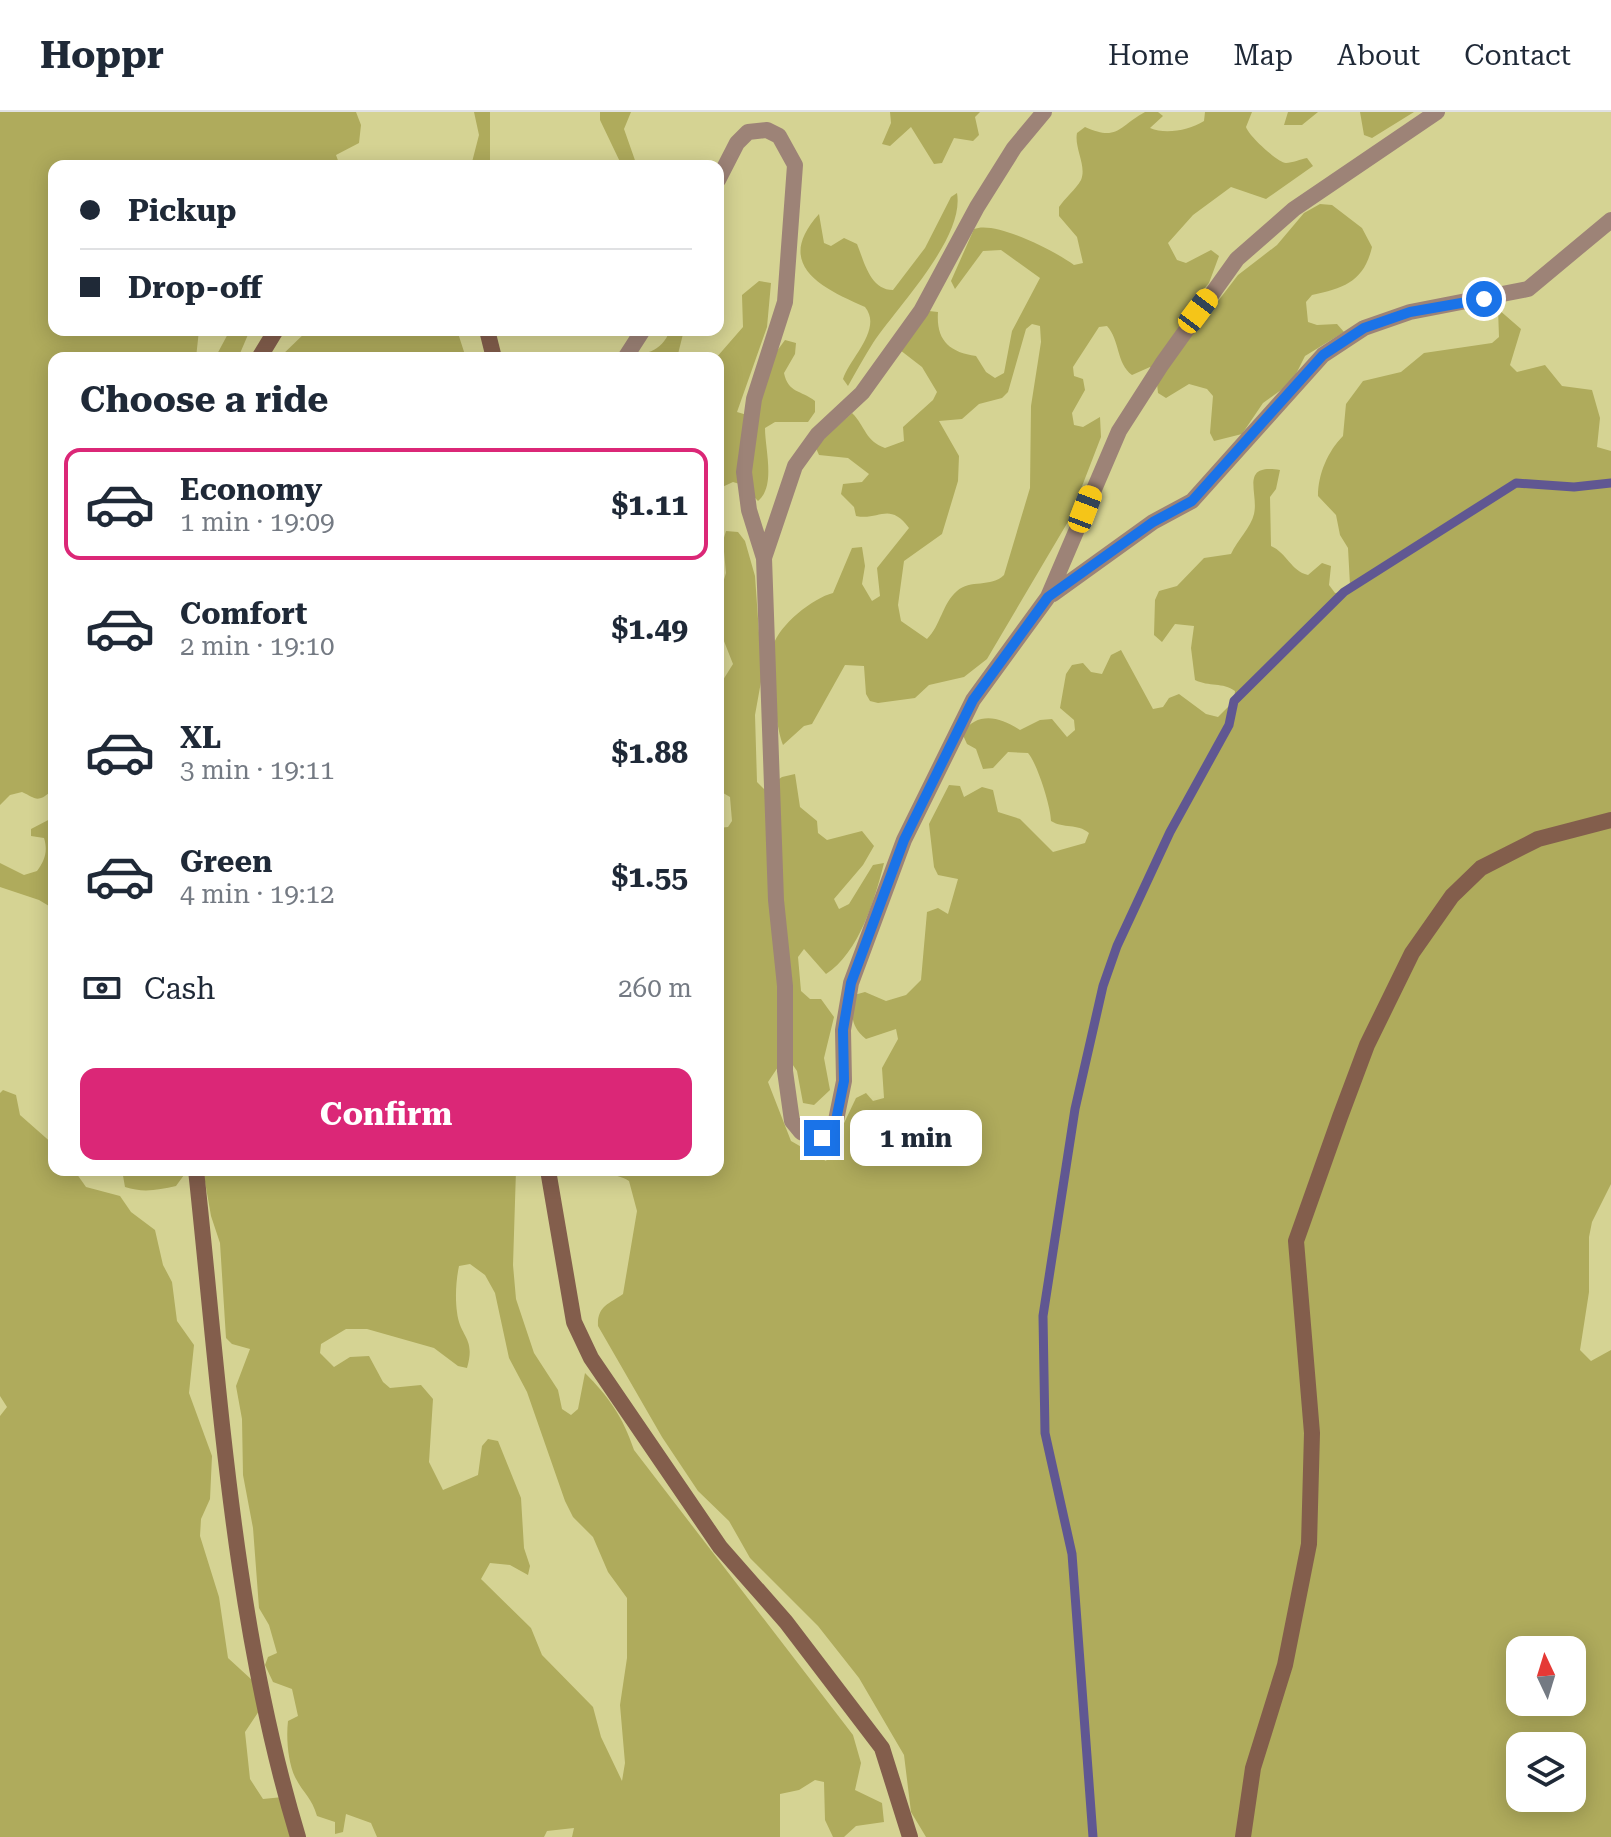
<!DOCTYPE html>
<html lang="en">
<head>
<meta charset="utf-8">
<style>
	:root { --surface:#fff; --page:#f6f6f7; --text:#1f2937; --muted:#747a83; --line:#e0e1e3; --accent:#db2777 }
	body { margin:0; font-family:"Roboto Serif",serif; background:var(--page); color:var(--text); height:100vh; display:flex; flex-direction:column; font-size:30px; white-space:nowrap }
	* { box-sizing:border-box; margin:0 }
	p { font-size:26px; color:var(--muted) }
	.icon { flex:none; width:44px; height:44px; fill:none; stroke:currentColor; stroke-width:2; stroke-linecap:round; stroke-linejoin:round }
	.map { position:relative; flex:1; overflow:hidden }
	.drawer { position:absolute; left:48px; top:240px; width:676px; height:824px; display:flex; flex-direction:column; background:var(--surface); border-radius:16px; box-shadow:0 4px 20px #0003 }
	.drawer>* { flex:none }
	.guide { position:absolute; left:48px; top:48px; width:676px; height:176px; border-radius:16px; box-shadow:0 4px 20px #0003; display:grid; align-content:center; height:176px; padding:0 32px; background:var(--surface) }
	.needle { width:52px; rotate:356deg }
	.buttons { position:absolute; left:1506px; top:1524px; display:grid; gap:16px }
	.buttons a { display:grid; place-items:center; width:80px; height:80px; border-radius:16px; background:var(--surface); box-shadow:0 4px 20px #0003; font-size:40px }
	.end { position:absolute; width:36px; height:36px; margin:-18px; border:10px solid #1a73e8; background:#fff; box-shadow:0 0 0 4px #fff }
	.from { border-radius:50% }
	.bubble { position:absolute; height:56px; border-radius:16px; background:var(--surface); box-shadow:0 4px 20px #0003; font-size:26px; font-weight:700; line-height:56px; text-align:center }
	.car { position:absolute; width:24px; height:48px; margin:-24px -12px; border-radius:10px; box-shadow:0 0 6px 2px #0007; background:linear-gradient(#f5c518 24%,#345 0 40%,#f5c518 0 76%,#345 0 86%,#f5c518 0) }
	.guide b { display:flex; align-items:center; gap:28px; height:76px; font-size:30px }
	.guide b+b { border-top:2px solid var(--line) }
	.guide i { width:20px; height:20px; background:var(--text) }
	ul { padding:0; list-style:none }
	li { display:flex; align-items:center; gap:24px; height:112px; margin:0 16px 12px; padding:0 16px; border:4px solid transparent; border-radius:16px }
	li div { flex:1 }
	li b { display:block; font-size:30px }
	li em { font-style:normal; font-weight:700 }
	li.on { border-color:var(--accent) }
	li>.icon { width:72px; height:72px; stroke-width:1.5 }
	h2 { padding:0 32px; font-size:36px; line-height:96px }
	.pay { display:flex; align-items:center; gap:20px; height:88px; padding:0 32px; font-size:30px }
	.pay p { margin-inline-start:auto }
	.action { display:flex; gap:16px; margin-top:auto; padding:16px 32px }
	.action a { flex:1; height:92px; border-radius:16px; background:var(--accent); color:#fff; font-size:32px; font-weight:700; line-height:92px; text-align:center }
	header { display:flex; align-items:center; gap:48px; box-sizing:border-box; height:112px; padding:0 40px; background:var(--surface); border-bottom:2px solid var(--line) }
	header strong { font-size:38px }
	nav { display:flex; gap:44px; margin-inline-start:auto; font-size:28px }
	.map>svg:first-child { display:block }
	.green { fill:#afab5c; fill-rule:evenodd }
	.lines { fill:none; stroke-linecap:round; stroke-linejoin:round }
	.stream { stroke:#605792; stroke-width:9 }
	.street { stroke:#9d8377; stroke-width:16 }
	.secondary { stroke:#835e4c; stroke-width:16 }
	.route { stroke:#1a73e8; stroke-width:10 }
</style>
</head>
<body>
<header>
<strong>Hoppr</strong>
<nav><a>Home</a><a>Map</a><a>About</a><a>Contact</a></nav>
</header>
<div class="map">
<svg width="1611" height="1725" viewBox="0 0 1611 1725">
	<rect width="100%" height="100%" fill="#d5d393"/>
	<path class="green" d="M 0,0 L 356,0 L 361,13 L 359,31 L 336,43 L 340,54 L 54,54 L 54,218 L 199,218 L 196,246 L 54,246 L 54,644 C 45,656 54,667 50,680 C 37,692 34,685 22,680 L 10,683 L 0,693 Z
		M 474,0 L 490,0 L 490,54 L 471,54 L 479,23 Z
		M 600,0 L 631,0 L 624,17 L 637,54 L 622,54 L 600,8 Z
		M 890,0 L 980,0 L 975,5 L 979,23 L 973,29 L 954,26 L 942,51 L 934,52 L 911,15 L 890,34 L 882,32 L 891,11 Z
		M 1145,0 L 1158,0 L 1163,4 L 1150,16 C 1166,23 1189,18 1204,9 L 1205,0 L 1252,0 L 1246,15 C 1249,24 1277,50 1286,51 C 1292,51 1301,47 1307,46 L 1313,54 L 1266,87 L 1231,75 L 1193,103 L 1168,131 L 1177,148 L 1186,151 L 1211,138 L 1219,144 L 1209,171 L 1185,200 L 1190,207 L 1215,193 L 1238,163 L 1277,133 L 1304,101 L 1320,92 L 1332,93 L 1362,116 L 1372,135 C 1364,169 1345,176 1312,183 L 1306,190 L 1308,210 L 1317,213 L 1337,212 L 1344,220 L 1305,244 L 1292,270 L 1263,291 L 1242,322 L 1214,329 L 1210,321 L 1213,284 L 1207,277 L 1189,272 L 1166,286 L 1158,281 L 1156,262 L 1150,255 L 1132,263 C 1116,251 1120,228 1107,214 L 1099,215 L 1073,255 L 1074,264 L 1083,267 L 1085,278 L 1072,301 L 1074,313 L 1083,315 L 1100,305 L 1101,325 L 1069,408 L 987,547 L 964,565 L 929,573 L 915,586 L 878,591 L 870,589 L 866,582 L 864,554 L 845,553 L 812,612 L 804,614 L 783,633 C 776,616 768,552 773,534 C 779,513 813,486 833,481 L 852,436 L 862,435 L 865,454 L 862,472 L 872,489 L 880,484 L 877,456 L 909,416 C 889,389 879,409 856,404 L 854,395 L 841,382 L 843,372 L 862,370 L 869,362 L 848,346 L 819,343 L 815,334 L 852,301 C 866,315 865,329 885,336 L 904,329 L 903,315 L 933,288 L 937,280 L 922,255 L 900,238 L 929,199 L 938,200 C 936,228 949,240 976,244 L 986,260 L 995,266 L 1004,261 L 1012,219 L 1040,166 L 1001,138 L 983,139 L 955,177 L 951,169 L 974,117 C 995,108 1055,139 1074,153 L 1083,151 L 1077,125 L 1059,104 L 1059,95 C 1065,86 1076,77 1081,68 C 1087,54 1074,36 1077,21 L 1085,15 C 1118,30 1119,14 1145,0 ZM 1032,212 L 1040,214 L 1041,230 L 1031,294 L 1030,376 L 1004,463 C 991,476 970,467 957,479 C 942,492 941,513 927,527 L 901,509 L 898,493 L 904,449 L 942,422 L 958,369 L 959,344 L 939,309 L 962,307 L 979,292 L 1002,286 L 1008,280 L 1026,217 Z
		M 1288,0 L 1318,0 L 1302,13 L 1284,13 Z
		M 1360,0 L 1414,0 L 1372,26 L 1364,23 Z
		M 957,81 C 965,126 897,195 873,231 C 864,245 856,260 848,274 L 843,267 C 850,246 883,217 865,195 C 822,176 773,153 819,102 L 824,131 L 831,134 L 844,126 L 857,132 C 864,149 870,178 893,178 L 925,136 L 951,85 Z
		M 759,169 L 771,171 L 767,215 L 737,300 L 747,303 L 771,247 L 785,228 L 796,231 L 795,242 L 784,261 C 788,281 801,278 815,289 L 815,300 L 808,310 L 775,310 L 765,316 C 765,338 776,374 758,389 L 743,373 L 733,370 L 718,377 L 716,246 L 743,215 L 742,183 Z
		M 1498,197 L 1521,217 L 1510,253 L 1517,260 L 1545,253 L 1562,274 L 1592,278 L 1600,306 L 1597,335 L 1611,339 L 1611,1072 L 1592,1110 L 1589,1125 L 1589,1180 L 1580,1238 L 1591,1249 L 1611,1238 L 1611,1725 L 926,1725 L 911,1700 L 904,1643 L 859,1566 L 818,1514 L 750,1446 L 729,1409 L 698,1379 L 662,1325 L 598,1214 C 597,1194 609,1192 623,1182 L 637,1099 L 629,1069 C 610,1056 586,1070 566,1058 L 718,1058 L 718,716 L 728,715 L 732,709 L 730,685 L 718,678 L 718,576 L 733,552 L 718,514 L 718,487 L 726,461 L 723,429 L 726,419 L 738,420 L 745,429 L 755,464 L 762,564 L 755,603 L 757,670 L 764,677 L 782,665 L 795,662 L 800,695 L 817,709 L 818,721 L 827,728 L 862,719 L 874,734 L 863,753 L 834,787 L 839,797 L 849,792 L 873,753 L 884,751 C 875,787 859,841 826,862 L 804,837 L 798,845 L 801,879 L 810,887 L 821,887 L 834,905 L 824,946 L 830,978 L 814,993 L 803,991 L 797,959 L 786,943 L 768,970 L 791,1029 L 826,1049 L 856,986 L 866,981 L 873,989 L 884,986 L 882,956 L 898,927 L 896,917 L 866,927 C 850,914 851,902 854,883 L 865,880 L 886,889 L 906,883 L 921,868 L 927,800 L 938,796 L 948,802 L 958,767 L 938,763 L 934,755 L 929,712 L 949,673 L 960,674 L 964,685 L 982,675 L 993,678 L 998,700 L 1020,707 L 1053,740 L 1085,731 L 1089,721 C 1077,711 1064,717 1051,709 C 1051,695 1037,651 1028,641 L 1008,640 L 993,656 L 983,657 L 976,637 L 967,632 L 962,621 C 978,599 1000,605 1020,618 L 1040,608 L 1052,607 L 1067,625 L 1075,618 L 1074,608 L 1060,596 L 1066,562 L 1072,553 L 1083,551 L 1091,560 L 1102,562 L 1111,543 L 1121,538 L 1153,597 L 1163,595 L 1169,586 L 1179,582 L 1206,602 L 1218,605 L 1234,589 L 1235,579 C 1223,570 1209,575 1195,568 L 1191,536 L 1194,514 L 1175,512 L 1162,530 L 1154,523 L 1155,488 L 1159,479 L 1177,474 L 1204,446 L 1231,442 C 1237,429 1251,415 1254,402 C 1259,381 1239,351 1280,358 L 1276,377 L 1270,385 L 1271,434 C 1287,441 1291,459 1308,463 L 1322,451 L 1331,454 L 1329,473 L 1335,481 L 1344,480 L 1350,473 L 1348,436 L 1340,423 L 1336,403 L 1318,384 C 1318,362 1328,339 1343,324 L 1346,292 L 1363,269 L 1401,260 L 1424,241 L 1492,231 L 1499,225 ZM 1520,1538 L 1572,1538 L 1572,1590 L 1520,1590 ZM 1520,1634 L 1572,1634 L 1572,1686 L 1520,1686 Z
		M 230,218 L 250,218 L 238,246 L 215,246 Z
		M 308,218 L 457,218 L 466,246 L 279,246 Z
		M 670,218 L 684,218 L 677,246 L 622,246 C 645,241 661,242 670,218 Z
		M 54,705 L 54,797 L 39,788 L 0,775 L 0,751 L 24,763 L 37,759 C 45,748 48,739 44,726 L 31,724 L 31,717 Z
		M 3,978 L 16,983 L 20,1003 L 54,1033 L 54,1058 L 74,1058 L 86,1075 L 120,1084 L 131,1100 L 155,1118 L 163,1153 L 172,1170 L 177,1209 L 194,1233 L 189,1281 L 212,1344 L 210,1387 L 201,1407 L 200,1424 L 219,1485 L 228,1546 L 252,1568 L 259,1599 L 245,1620 L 250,1667 L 263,1687 L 283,1685 L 300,1725 L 0,1725 L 0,1304 L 7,1295 L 0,1284 L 0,981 Z
		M 122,1058 L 182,1058 L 184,1063 L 176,1074 C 158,1078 143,1081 125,1075 Z
		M 203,1058 L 516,1058 L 513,1153 L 516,1187 L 534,1241 L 558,1278 L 562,1297 L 571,1303 L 578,1297 L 585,1261 C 609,1285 623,1305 634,1338 L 853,1623 L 861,1651 L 855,1678 L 882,1691 L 884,1710 L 856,1714 L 844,1725 L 833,1725 L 825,1708 L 824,1670 L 815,1668 L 799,1678 L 780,1682 L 780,1725 L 572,1725 L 574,1716 L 547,1719 L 544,1725 L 377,1725 L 371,1711 L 346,1702 L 343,1720 L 335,1722 L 335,1710 L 317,1704 C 312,1686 303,1681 295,1665 C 288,1650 286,1626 288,1609 L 298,1604 L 292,1577 L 273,1570 L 265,1553 L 268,1545 L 277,1541 L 269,1513 L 259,1496 L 253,1416 L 243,1363 L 242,1307 L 236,1274 L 250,1237 L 232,1232 L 226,1226 L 220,1131 L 211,1104 ZM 470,1152 L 485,1163 L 495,1181 L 509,1246 L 527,1280 L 565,1389 L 573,1405 L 593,1425 L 608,1460 L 627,1486 L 627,1546 L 620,1593 L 625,1651 L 622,1669 L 601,1625 L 593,1595 L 542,1543 L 531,1516 L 481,1467 L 490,1451 L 510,1453 L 528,1463 L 530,1454 L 524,1436 L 521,1386 L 498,1329 L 488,1327 L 482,1334 L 478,1363 L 443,1378 L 429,1350 L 433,1287 L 421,1273 L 390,1276 L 383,1270 L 369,1244 L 350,1245 L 334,1255 L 320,1241 L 321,1232 L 346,1217 L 367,1217 L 434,1236 L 458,1254 L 467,1256 C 476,1225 460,1226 457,1200 C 455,1186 456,1168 459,1154 Z"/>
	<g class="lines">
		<path class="stream" d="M 1093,1725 L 1072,1442 L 1045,1321 L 1043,1204 L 1075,997 L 1103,874 L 1117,834 L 1170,720 L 1229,613 L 1234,589 L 1344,480 L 1516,371 L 1574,375 L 1611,371"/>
		<path class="street" d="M 1044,0 L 1014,36 L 977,95 L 921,199 L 862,281 L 818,322 L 795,354 L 764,446 L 776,788 L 785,874 L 785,959 L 792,1009 L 801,1020 L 813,1025 L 822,1026 L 834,1018 L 844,969 L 843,918 L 851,871 L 904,728 L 973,588 L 1048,485 L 1119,319 L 1162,252 L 1237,147 L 1294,97 L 1437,0
			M 718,68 L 737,31 L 748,20 L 767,18 L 779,24 L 795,53 L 785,190 L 754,287 L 744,360 L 749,398 L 764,446
			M 625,246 L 643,218
			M 1053,482 L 1153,410 L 1192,389 L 1323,243 L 1364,216 L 1410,200 L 1528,177 L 1611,108"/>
		<path class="secondary" d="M 487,218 L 494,246
			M 259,246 L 276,218
			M 196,1058 C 220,1280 233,1511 298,1725
			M 548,1058 L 574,1210 L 591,1246 L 720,1435 L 786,1510 L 882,1636 L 910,1725
			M 1243,1725 L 1253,1656 L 1285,1553 L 1309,1432 L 1312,1321 L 1296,1129 L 1340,1005 L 1367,933 L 1412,841 L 1452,784 L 1481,756 L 1538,727 L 1611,708"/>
	</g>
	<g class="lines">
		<path class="route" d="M 822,1026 L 834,1018 L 844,969 L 843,918 L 851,871 L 904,728 L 973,588 L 1048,485 L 1153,410 L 1192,389 L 1323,243 L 1364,216 L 1410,200 L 1484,187"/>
	</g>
</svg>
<div class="buttons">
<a><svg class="needle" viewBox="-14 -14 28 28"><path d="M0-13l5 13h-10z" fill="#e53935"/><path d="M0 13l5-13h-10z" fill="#747a83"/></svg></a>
<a><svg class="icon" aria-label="layers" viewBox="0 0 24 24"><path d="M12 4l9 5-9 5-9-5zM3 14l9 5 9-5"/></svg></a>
</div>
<i class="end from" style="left:1484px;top:187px"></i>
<i class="end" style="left:822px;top:1026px"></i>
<div class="bubble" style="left:850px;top:998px;width:132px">1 min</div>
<i class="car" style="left:1198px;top:199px;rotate:37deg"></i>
<i class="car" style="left:1085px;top:397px;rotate:21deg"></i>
<div class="guide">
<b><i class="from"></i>Pickup</b>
<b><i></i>Drop-off</b>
</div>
<section class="drawer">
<h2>Choose a ride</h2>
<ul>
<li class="on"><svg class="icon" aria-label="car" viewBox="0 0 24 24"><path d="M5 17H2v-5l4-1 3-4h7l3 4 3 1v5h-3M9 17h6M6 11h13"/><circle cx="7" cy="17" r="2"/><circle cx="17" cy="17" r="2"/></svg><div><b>Economy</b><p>1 min · 19:09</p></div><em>$1.11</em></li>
<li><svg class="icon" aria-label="car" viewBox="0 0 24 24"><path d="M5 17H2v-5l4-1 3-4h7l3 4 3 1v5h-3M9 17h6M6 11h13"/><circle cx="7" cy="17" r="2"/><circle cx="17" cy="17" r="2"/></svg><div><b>Comfort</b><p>2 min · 19:10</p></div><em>$1.49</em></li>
<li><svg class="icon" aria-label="car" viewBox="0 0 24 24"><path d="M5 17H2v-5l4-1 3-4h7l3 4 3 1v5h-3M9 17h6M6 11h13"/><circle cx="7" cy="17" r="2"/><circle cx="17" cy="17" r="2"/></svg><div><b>XL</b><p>3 min · 19:11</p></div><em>$1.88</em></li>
<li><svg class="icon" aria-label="car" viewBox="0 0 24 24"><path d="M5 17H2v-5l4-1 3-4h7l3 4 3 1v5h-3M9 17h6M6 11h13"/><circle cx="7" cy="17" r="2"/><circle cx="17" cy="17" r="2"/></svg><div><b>Green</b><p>4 min · 19:12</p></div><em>$1.55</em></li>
</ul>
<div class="pay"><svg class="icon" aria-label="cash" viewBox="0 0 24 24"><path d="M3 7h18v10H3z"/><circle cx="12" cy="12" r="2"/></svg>Cash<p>260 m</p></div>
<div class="action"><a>Confirm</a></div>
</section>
</div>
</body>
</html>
